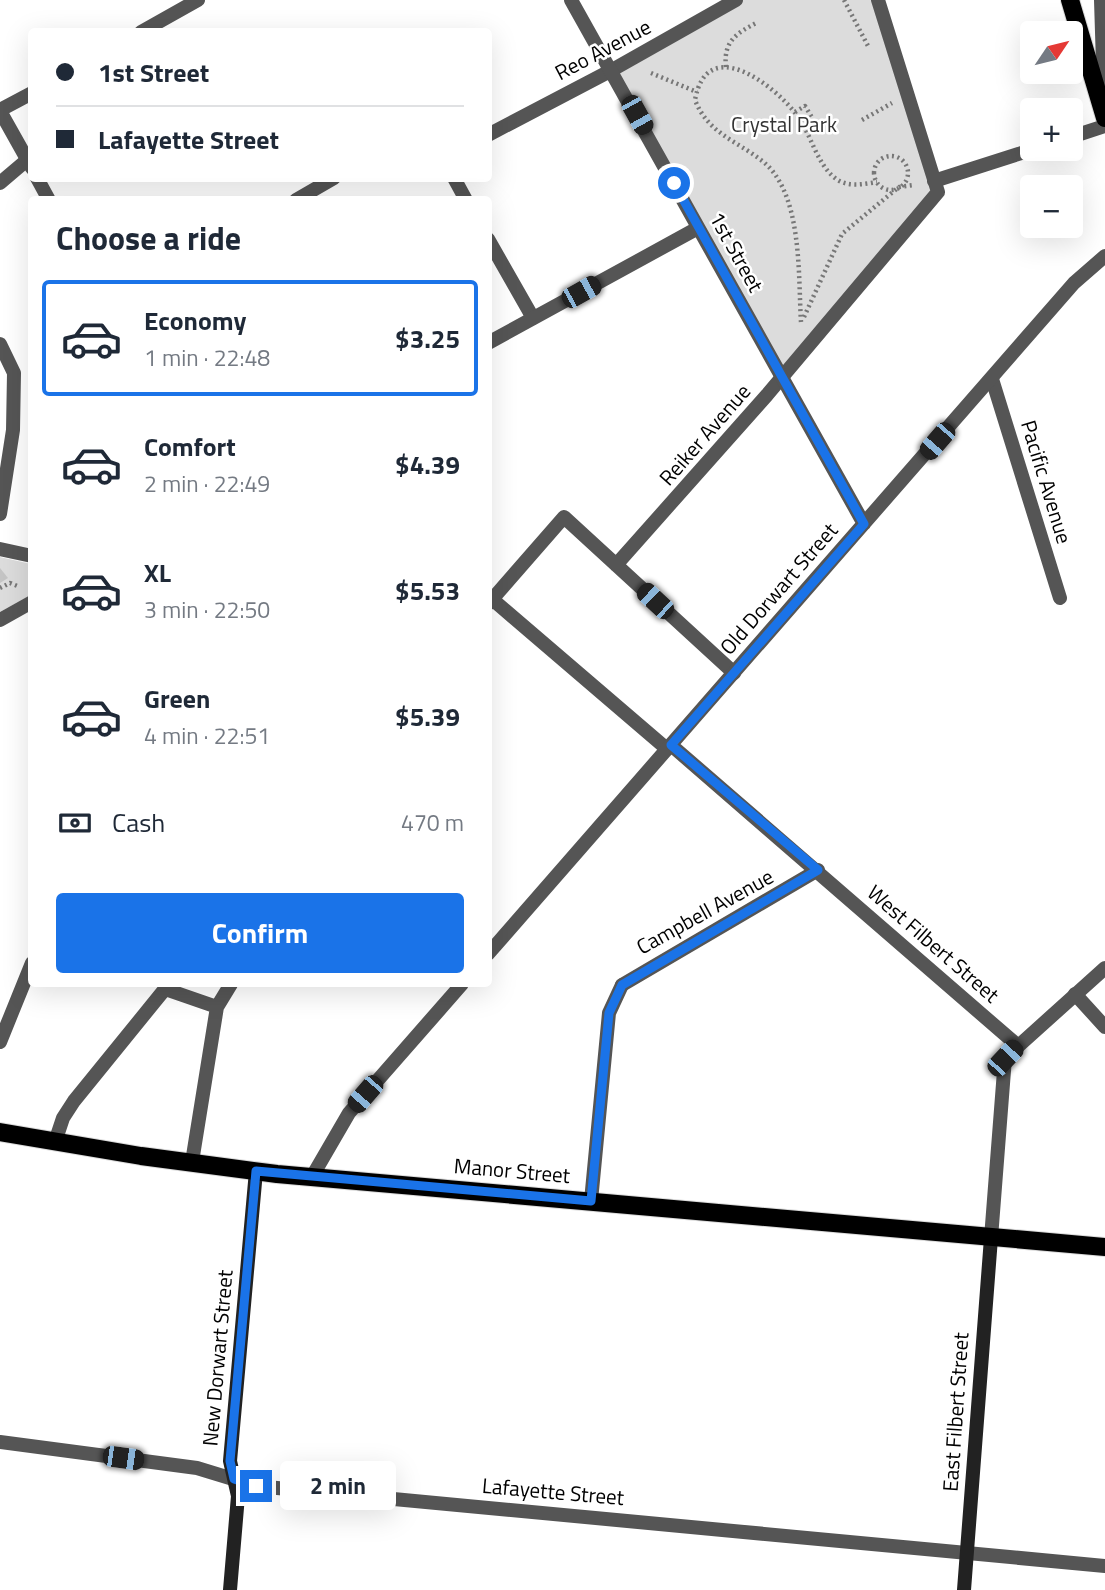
<!DOCTYPE html>
<html lang="en">
<head>
<meta charset="utf-8">
<style>
	:root { --surface:#fff; --page:#f6f6f7; --text:#1f2937; --muted:#747a83; --line:#e0e1e3; --accent:#1a73e8 }
	body { margin:0; font-family:"Titillium Web",sans-serif; background:var(--page); color:var(--text); height:100vh; display:flex; flex-direction:column; font-size:26px; white-space:nowrap }
	* { box-sizing:border-box; margin:0 }
	p { font-size:23px; color:var(--muted) }
	.icon { flex:none; width:38px; height:38px; fill:none; stroke:currentColor; stroke-width:2; stroke-linecap:round; stroke-linejoin:round }
	.map { position:relative; flex:1; overflow:hidden }
	.sheet { position:absolute; left:28px; top:196px; width:464px; height:791px; display:flex; flex-direction:column; background:var(--surface); border-radius:7px; box-shadow:0 7px 28px #0002 }
	.sheet>* { flex:none }
	.guide { position:absolute; left:28px; top:28px; width:464px; height:154px; border-radius:7px; box-shadow:0 7px 28px #0002; display:grid; align-content:center; height:154px; padding:0 28px; background:var(--surface) }
	.needle { width:46px; rotate:55deg }
	.controls { position:absolute; left:1020px; top:21px; display:grid; gap:14px }
	.controls a { display:grid; place-items:center; width:63px; height:63px; border-radius:7px; background:var(--surface); box-shadow:0 7px 28px #0002; font-size:35px }
	.end { position:absolute; width:32px; height:32px; margin:-16px; border:9px solid #1a73e8; background:#fff; box-shadow:0 0 0 4px #fff }
	.from { border-radius:50% }
	.bubble { position:absolute; height:49px; border-radius:7px; background:var(--surface); box-shadow:0 7px 28px #0002; font-size:23px; font-weight:700; line-height:49px; text-align:center }
	.car { position:absolute; width:21px; height:42px; margin:-21px -10px; border-radius:9px; box-shadow:0 0 5px 2px #0007; background:linear-gradient(#222 24%,#8ab4d8 0 40%,#222 0 76%,#8ab4d8 0 86%,#222 0) }
	.guide b { display:flex; align-items:center; gap:24px; height:66px; font-size:26px }
	.guide b+b { border-top:2px solid var(--line) }
	.guide i { width:18px; height:18px; background:var(--text) }
	ul { padding:0; list-style:none }
	li { display:flex; align-items:center; gap:21px; height:116px; margin:0 14px 10px; padding:0 14px; border:4px solid transparent; border-radius:7px }
	li div { flex:1 }
	li b { display:block; font-size:26px }
	li em { font-style:normal; font-weight:700 }
	li.selected { border-color:var(--accent) }
	li>.icon { width:63px; height:63px; stroke-width:1.5 }
	h2 { padding:0 28px; font-size:32px; line-height:84px }
	.pay { display:flex; align-items:center; gap:18px; height:77px; padding:0 28px; font-size:26px }
	.pay p { margin-inline-start:auto }
	.button { display:flex; gap:14px; margin-top:auto; padding:14px 28px }
	.button a { flex:1; height:80px; border-radius:7px; background:var(--accent); color:#fff; font-size:28px; font-weight:700; line-height:80px; text-align:center }
	.map>svg:first-child { display:block }
	.green { fill:#dcdcdc }
	.building { fill:#c4c4c4 }
	.lines { fill:none; stroke-linecap:round; stroke-linejoin:round }
	.primary-casing { stroke:#dbdbdb; stroke-width:20 }
	.path { stroke:#777; stroke-width:4.5; stroke-dasharray:2 3.5; stroke-linecap:butt }
	.lane { stroke:#555; stroke-width:14 }
	.street { stroke:#555; stroke-width:14 }
	.secondary { stroke:#222; stroke-width:14 }
	.primary { stroke:#000; stroke-width:18 }
	.route { stroke:#1a73e8; stroke-width:9 }
	.labels { text-anchor:middle; stroke-width:5; stroke-linejoin:round; paint-order:stroke }
	.street-label { font-size:21px; fill:#000; stroke:#fff }
	.park-label { font-size:21px; fill:#333; stroke:#fff }
</style>
</head>
<body>
<div class="map">
<svg width="1105" height="1590" viewBox="0 0 1105 1590">
	<rect width="100%" height="100%" fill="#fff"/>
	<path class="green" d="M 736,0 L 878,0 L 938,192 L 781,376 L 612,70 Z
		M 0,557 L 31,564 L 31,595 L 0,612 Z"/>
	<path class="building" d="M 0,568 L 8,578 L 0,583 Z"/>
	<g class="lines">
		<g class="primary-casing">
			<path id="primary" d="M 1070,0 L 1105,118
				M 0,1132 L 141,1156 L 277,1174 L 1105,1247"/>
		</g>
		<path class="path" d="M 844,0 L 868,46
			M 726,67 C 723,41 737,33 758,22
			M 651,73 L 697,92
			M 795,112 L 805,106 L 813,119
			M 862,120 L 892,103
			M874 173a17 17 0 1 1 34 0a17 17 0 1 1-34 0Z
			M 804,317 L 842,234 L 899,187 L 914,185
			M 801,322 C 798,275 803,191 761,160 C 735,140 708,133 695,100 C 707,33 774,85 796,114 C 811,133 816,163 835,178 C 847,188 864,184 877,182
			M 0,588 L 10,583 L 20,587"/>
		<path class="lane" d="M 488,135 L 612,70 L 736,0
			M 1071,137 L 1105,126
			M 454,178 L 466,200
			M 934,181 L 1034,149
			M 0,183 L 27,160
			M 296,200 L 334,178
			M 488,239 L 533,318
			M 0,344 L 14,373 L 13,430 L 0,514
			M 992,379 L 1060,598
			M 616,565 L 767,395 L 938,192 L 878,0
			M 492,599 L 667,749
			M 488,604 L 564,517 L 734,673
			M 622,985 L 818,870
			M 165,989 L 217,1007 L 192,1162
			M 1075,994 L 1105,1027
			M 217,1007 L 231,984
			M 55,1142 L 63,1118 L 74,1101 L 169,984"/>
		<path class="street" d="M 571,0 L 864,524
			M 1101,0 L 1104,96
			M 141,32 L 198,0
			M 0,110 L 32,93
			M 0,111 L 32,168
			M 37,178 L 49,200
			M 488,343 L 698,228
			M 0,549 L 32,556
			M 0,620 L 32,602
			M 671,745 L 1017,1045
			M 488,954 L 1074,283 L 1105,256
			M 0,1042 L 32,963
			M 313,1175 L 349,1113 L 462,984
			M 591,1201 L 609,1013 L 622,985
			M 991,1238 L 1005,1058 L 1105,968
			M 0,1442 L 197,1468 L 256,1486 L 1105,1566"/>
		<path class="secondary" d="M 230,1590 L 238,1496 L 230,1461 L 256,1171
			M 964,1590 L 991,1238"/>
		<use href="#primary" class="primary"/>
	</g>
	<g class="lines">
		<path class="route" d="M 256,1486 L 234,1479 L 230,1461 L 256,1171 L 591,1201 L 609,1013 L 622,985 L 818,870 L 671,745 L 864,524 L 674,183"/>
	</g>
	<g class="labels">
		<g class="street-label">
			<text transform="translate(603 50) rotate(-28)" y="7">Reo Avenue</text>
			<text transform="translate(736 252) rotate(61)" y="7">1st Street</text>
			<text transform="translate(705 435) rotate(-49)" y="7">Reiker Avenue</text>
			<text transform="translate(1046 482) rotate(73)" y="7">Pacific Avenue</text>
			<text transform="translate(779 589) rotate(-49)" y="7">Old Dorwart Street</text>
			<text transform="translate(705 912) rotate(-29)" y="7">Campbell Avenue</text>
			<text transform="translate(933 944) rotate(41)" y="7">West Filbert Street</text>
			<text transform="translate(512 1171) rotate(5)" y="7">Manor Street</text>
			<text transform="translate(218 1358) rotate(-85)" y="7">New Dorwart Street</text>
			<text transform="translate(956 1412) rotate(-86)" y="7">East Filbert Street</text>
			<text transform="translate(553 1492) rotate(5)" y="7">Lafayette Street</text>
		</g>
		<g class="park-label">
			<text x="784" y="132">Crystal Park</text>
		</g>
	</g>
</svg>
<div class="controls">
<a><svg class="needle" viewBox="-14 -14 28 28"><path d="M0-13l5 13h-10z" fill="#e53935"/><path d="M0 13l5-13h-10z" fill="#747a83"/></svg></a>
<a>+</a>
<a>−</a>
</div>
<i class="end from" style="left:674px;top:183px"></i>
<i class="end" style="left:256px;top:1486px"></i>
<div class="bubble" style="left:280px;top:1461px;width:116px">2 min</div>
<i class="car" style="left:637px;top:115px;rotate:151deg"></i>
<i class="car" style="left:581px;top:292px;rotate:61deg"></i>
<i class="car" style="left:937px;top:441px;rotate:221deg"></i>
<i class="car" style="left:655px;top:601px;rotate:313deg"></i>
<i class="car" style="left:1005px;top:1058px;rotate:43deg"></i>
<i class="car" style="left:365px;top:1094px;rotate:221deg"></i>
<i class="car" style="left:123px;top:1458px;rotate:98deg"></i>
<div class="guide">
<b><i class="from"></i>1st Street</b>
<b><i></i>Lafayette Street</b>
</div>
<section class="sheet">
<h2>Choose a ride</h2>
<ul>
<li class="selected"><svg class="icon" aria-label="car" viewBox="0 0 24 24"><path d="M5 17H2v-5l4-1 3-4h7l3 4 3 1v5h-3M9 17h6M6 11h13"/><circle cx="7" cy="17" r="2"/><circle cx="17" cy="17" r="2"/></svg><div><b>Economy</b><p>1 min · 22:48</p></div><em>$3.25</em></li>
<li><svg class="icon" aria-label="car" viewBox="0 0 24 24"><path d="M5 17H2v-5l4-1 3-4h7l3 4 3 1v5h-3M9 17h6M6 11h13"/><circle cx="7" cy="17" r="2"/><circle cx="17" cy="17" r="2"/></svg><div><b>Comfort</b><p>2 min · 22:49</p></div><em>$4.39</em></li>
<li><svg class="icon" aria-label="car" viewBox="0 0 24 24"><path d="M5 17H2v-5l4-1 3-4h7l3 4 3 1v5h-3M9 17h6M6 11h13"/><circle cx="7" cy="17" r="2"/><circle cx="17" cy="17" r="2"/></svg><div><b>XL</b><p>3 min · 22:50</p></div><em>$5.53</em></li>
<li><svg class="icon" aria-label="car" viewBox="0 0 24 24"><path d="M5 17H2v-5l4-1 3-4h7l3 4 3 1v5h-3M9 17h6M6 11h13"/><circle cx="7" cy="17" r="2"/><circle cx="17" cy="17" r="2"/></svg><div><b>Green</b><p>4 min · 22:51</p></div><em>$5.39</em></li>
</ul>
<div class="pay"><svg class="icon" aria-label="cash" viewBox="0 0 24 24"><path d="M3 7h18v10H3z"/><circle cx="12" cy="12" r="2"/></svg>Cash<p>470 m</p></div>
<div class="button"><a>Confirm</a></div>
</section>
</div>
</body>
</html>
